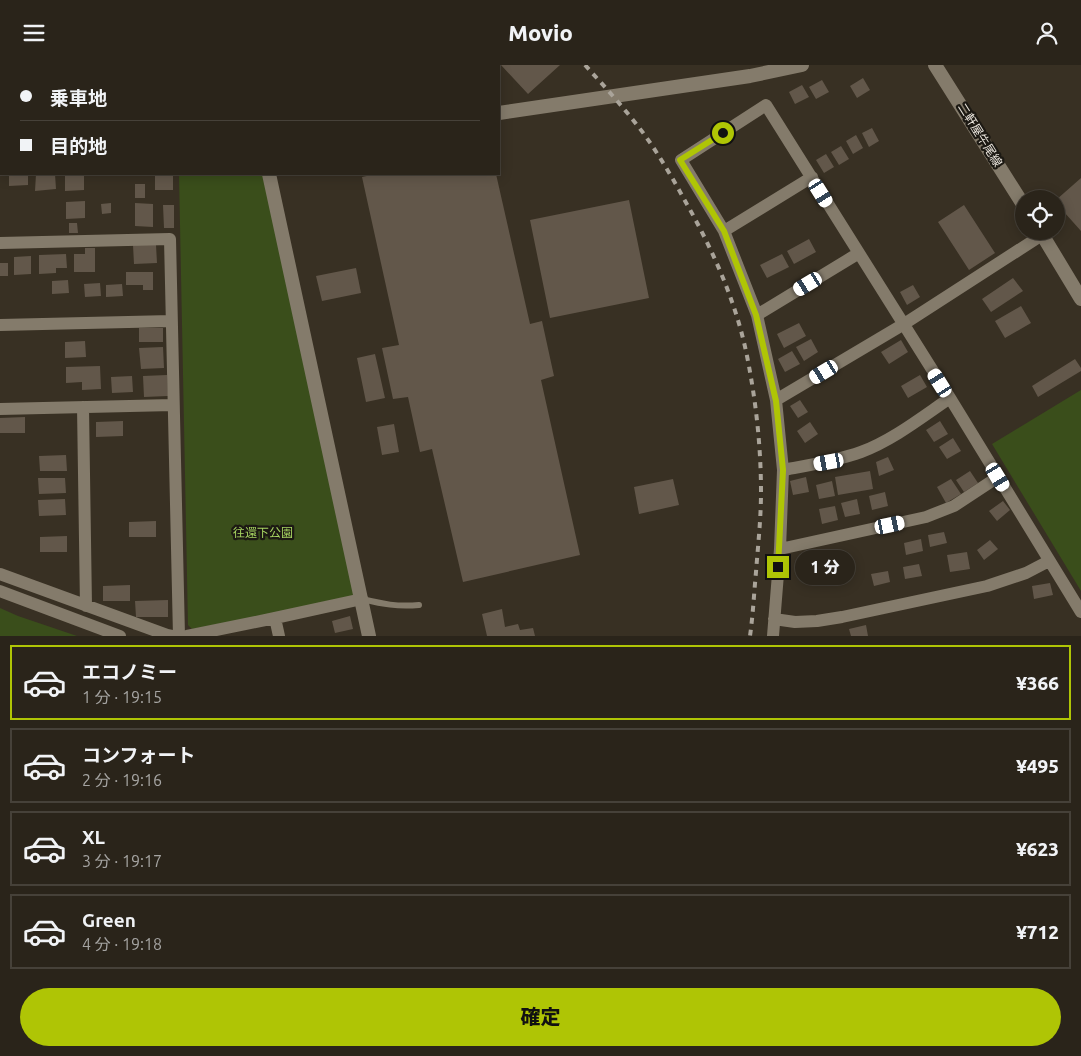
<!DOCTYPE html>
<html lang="ja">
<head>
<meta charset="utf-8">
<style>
	:root { --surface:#2a241a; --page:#363027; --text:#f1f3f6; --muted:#a5a4a2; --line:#464139; --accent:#afc505 }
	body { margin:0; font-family:Ubuntu,"Noto Sans JP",sans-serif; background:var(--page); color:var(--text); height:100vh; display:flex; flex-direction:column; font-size:19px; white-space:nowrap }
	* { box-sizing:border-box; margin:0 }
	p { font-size:16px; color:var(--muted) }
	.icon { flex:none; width:28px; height:28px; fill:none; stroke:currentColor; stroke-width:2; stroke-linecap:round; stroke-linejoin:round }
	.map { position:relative; height:571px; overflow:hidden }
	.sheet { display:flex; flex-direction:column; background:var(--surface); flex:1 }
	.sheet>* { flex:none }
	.banner { position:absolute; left:0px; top:0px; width:500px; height:110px; box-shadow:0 2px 12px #0003,0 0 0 1px var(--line); display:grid; align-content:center; height:110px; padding:0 20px; background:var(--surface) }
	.controls { position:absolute; left:1015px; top:125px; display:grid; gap:10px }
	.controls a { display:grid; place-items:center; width:50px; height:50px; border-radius:50%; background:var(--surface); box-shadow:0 2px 12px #0003,0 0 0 1px var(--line); font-size:25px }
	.end { position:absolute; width:22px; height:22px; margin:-11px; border:6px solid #afc505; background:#111; box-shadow:0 0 0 2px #111 }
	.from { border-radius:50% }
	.bubble { position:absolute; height:35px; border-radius:18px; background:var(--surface); box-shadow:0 2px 12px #0003,0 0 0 1px var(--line); font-size:16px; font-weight:800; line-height:35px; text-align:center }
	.car { position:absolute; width:15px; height:30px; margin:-15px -8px; border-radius:6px; box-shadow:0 0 4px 1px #0007; background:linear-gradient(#fff 24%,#345 0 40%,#fff 0 76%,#345 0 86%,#fff 0) }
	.banner b { display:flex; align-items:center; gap:18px; height:48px; font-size:19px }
	.banner b+b { border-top:1px solid var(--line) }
	.banner i { width:12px; height:12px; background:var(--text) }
	ul { padding:9px 0 0; list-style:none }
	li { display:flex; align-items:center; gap:15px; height:75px; margin:0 10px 8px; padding:0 10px; border:2px solid var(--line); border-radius:0px }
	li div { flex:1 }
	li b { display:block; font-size:19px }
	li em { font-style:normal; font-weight:800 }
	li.on { border-color:var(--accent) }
	li>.icon { width:45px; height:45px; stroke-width:1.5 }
	.action { display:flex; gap:10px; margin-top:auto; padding:10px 20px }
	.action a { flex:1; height:58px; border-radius:30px; background:var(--accent); color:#111; font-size:20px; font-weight:800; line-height:58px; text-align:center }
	header { display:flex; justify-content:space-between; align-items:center; height:65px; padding:0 20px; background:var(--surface); font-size:22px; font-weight:800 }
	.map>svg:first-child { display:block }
	.green { fill:#3a4e1b }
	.building { fill:#62574a }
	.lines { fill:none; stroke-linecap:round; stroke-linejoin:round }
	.service { stroke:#847b6b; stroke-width:6 }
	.minor { stroke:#847b6b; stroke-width:12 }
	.tertiary { stroke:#847b6b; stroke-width:14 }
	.rail { stroke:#aaa49a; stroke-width:4; stroke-dasharray:6 6; stroke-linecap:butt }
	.route { stroke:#afc505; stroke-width:6 }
	.labels { text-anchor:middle; stroke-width:4.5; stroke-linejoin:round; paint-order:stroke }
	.street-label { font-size:12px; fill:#ebe6de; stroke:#1c1913 }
	.park-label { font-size:12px; fill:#a7d561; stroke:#1c1913 }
</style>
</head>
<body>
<header><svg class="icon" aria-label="menu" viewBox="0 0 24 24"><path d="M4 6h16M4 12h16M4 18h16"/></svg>Movio<svg class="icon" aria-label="person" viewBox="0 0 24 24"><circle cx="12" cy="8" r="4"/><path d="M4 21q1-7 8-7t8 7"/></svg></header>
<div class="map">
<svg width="1081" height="571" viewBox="0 0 1081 571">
	<rect width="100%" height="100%" fill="#383023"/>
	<path class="green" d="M 179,109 L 264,109 L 355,527 L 349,534 L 192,564 L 188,560 Z
		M 1081,325 L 1081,526 L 992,379 Z
		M 0,543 L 18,551 L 77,571 L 0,571 Z"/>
	<path class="building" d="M 501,0 L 560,0 L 528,29 Z
		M 863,13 L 870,25 L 857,33 L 850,21 Z
		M 822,15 L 829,27 L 816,34 L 809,22 Z
		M 802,20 L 809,32 L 795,39 L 789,27 Z
		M 872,63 L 879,76 L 869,82 L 862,68 Z
		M 856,70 L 863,83 L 853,89 L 846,76 Z
		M 841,81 L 849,94 L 839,100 L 831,87 Z
		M 826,89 L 834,102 L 824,108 L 816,95 Z
		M 9,109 L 28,109 L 28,120 L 9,121 Z
		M 36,109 L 55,109 L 56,124 L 35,126 Z
		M 65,109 L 84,109 L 84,125 L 65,126 Z
		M 155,109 L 173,109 L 173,125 L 155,125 Z
		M 376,109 L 496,109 L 530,259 L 542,256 L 554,311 L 541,315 L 580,490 L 463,517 L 432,384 L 420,387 L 408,332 L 393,334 L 382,283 L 399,280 L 362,112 Z
		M 1081,113 L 1081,166 L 1056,138 L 1056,135 Z
		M 135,119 L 145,119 L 145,133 L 135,133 Z
		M 629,135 L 649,233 L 550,253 L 530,155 Z
		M 85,136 L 85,153 L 66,154 L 66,137 Z
		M 111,138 L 111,148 L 102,149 L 101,139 Z
		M 135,138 L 153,139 L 153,162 L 135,161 Z
		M 163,140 L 174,140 L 174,163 L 164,163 Z
		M 964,140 L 995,188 L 969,205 L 938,157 Z
		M 69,158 L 77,158 L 78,168 L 69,168 Z
		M 809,174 L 816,187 L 794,199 L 787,186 Z
		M 133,180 L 156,180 L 157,198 L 134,199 Z
		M 85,183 L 95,183 L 95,207 L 74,207 L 74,189 L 85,189 Z
		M 66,189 L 67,203 L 56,203 L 56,208 L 39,209 L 39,190 Z
		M 782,189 L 789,202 L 767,213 L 760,200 Z
		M 31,191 L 31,209 L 14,210 L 14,192 Z
		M 0,198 L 8,198 L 8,211 L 0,211 Z
		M 356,203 L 361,228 L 322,236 L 316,211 Z
		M 126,207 L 153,207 L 153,225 L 143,225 L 143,220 L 126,220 Z
		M 1013,213 L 1023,226 L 991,247 L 982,234 Z
		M 68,215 L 69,228 L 52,229 L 52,216 Z
		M 100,218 L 101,231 L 85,232 L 84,219 Z
		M 122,219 L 123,231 L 106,232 L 106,220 Z
		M 913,220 L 920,232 L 907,240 L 900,227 Z
		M 1021,241 L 1031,258 L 1005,273 L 995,256 Z
		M 799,258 L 806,271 L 784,283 L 777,269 Z
		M 139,263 L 163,263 L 163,277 L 139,277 Z
		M 811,274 L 818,287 L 804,296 L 796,282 Z
		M 901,275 L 908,287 L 889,299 L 881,287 Z
		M 85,276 L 86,292 L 65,293 L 65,277 Z
		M 163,282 L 164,303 L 141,304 L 139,283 Z
		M 792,286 L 800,299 L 785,307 L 778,294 Z
		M 375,289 L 385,333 L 366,337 L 357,293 Z
		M 1075,294 L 1081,303 L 1081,306 L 1038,332 L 1032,321 Z
		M 100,301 L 101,324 L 82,325 L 82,317 L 66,318 L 66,302 Z
		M 167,310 L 168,331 L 144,332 L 143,311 Z
		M 920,310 L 927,322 L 908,333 L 901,321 Z
		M 132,311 L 133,327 L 112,328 L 111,312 Z
		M 800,335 L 808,347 L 798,353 L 790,341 Z
		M 25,352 L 25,368 L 0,368 L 0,353 Z
		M 123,356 L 123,371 L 96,372 L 96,357 Z
		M 940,356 L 948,369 L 934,377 L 926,365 Z
		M 810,357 L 818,369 L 805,378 L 797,366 Z
		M 394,359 L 399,387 L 382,390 L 377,362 Z
		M 953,373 L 961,386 L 947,394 L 939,382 Z
		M 66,390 L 67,406 L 40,406 L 39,391 Z
		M 888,392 L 894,405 L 879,411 L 876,397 Z
		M 870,406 L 873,424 L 838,430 L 835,412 Z
		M 970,406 L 978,418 L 964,427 L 956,415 Z
		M 806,412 L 809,427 L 793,430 L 790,416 Z
		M 38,413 L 65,413 L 66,428 L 39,429 Z
		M 673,414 L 679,440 L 639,449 L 634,422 Z
		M 951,414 L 961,429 L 946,438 L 937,422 Z
		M 832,416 L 835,431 L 819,434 L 816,420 Z
		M 885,427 L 888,441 L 872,445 L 869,431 Z
		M 65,434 L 66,450 L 39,451 L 38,435 Z
		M 857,434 L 860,449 L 845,452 L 841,438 Z
		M 1003,436 L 1010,445 L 997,456 L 989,446 Z
		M 835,441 L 838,455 L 822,459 L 819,444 Z
		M 156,456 L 156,472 L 129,472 L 129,457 Z
		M 944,467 L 947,478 L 930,482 L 928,470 Z
		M 67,471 L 67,487 L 40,487 L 40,472 Z
		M 921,474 L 923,486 L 906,490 L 904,478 Z
		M 990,475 L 998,484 L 984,495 L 977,485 Z
		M 967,487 L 970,504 L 950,507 L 947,490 Z
		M 831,492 L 834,504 L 817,508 L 814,496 Z
		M 919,499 L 922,511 L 905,514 L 903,502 Z
		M 888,506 L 890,517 L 874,521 L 871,509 Z
		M 1050,518 L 1053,530 L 1034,534 L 1032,521 Z
		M 130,520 L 130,536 L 103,536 L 103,521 Z
		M 168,535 L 168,552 L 136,552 L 135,536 Z
		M 502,544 L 505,562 L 518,559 L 520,565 L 533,563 L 535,571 L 487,571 L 482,549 Z
		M 350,551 L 353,564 L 335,568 L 332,556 Z
		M 866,560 L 868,571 L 851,571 L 849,564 Z"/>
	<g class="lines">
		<path class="service" d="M 362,534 C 383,539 397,542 419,540"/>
		<path class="minor" d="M 75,0 L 76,1
			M 247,0 L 247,1
			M 419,0 L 419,1
			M 136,1 L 136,0
			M 724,166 L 812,112
			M 0,178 L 170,174 L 179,571
			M 757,250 L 859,188
			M 0,260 L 171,256
			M 776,335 L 904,259 L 1042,170
			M 83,342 L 86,541
			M 0,344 L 173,340
			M 783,405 C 810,400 836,396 861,387 C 893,375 922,352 950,333
			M 780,484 L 926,452 L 954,441 L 998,412
			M 0,509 L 167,570 L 172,571
			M 0,526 L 120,571
			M 275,553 L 279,571
			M 774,554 L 795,557 L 817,556 L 842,552 L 987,521 L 1026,508 L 1049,496
			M 187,571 L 275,553 L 362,534
			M 773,571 L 780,484 L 783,405 L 776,335 L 757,250 L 724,166 L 681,95 L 766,40 L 950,333 L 1081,547"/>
		<path class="tertiary" d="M 935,0 L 1024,141
			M 499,48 L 750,11 L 802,0
			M 0,75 L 1,75
			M 269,109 L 369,571
			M 1040,166 L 1081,234"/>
		<path class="rail" d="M 585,0 C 605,22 626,45 644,69 C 659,90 672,112 684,134 C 712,183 736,236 747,291 C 756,336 761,382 761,427 C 761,454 758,480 756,507 C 754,528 753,550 750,571"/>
	</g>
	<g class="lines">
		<path class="route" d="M 723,68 L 680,95 L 724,166 L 756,250 L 776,336 L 783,405 L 778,502"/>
	</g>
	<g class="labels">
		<g class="street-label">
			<text transform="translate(980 70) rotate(58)" y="4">二軒屋牛尾線</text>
		</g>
		<g class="park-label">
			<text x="263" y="472">往還下公園</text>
		</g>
	</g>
</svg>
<div class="controls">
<a><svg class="icon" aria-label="locate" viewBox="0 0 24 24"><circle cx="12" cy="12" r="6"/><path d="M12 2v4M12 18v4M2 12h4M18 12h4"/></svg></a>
</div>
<i class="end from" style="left:723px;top:68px"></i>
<i class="end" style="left:778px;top:502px"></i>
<div class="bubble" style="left:795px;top:485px;width:60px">1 分</div>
<i class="car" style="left:821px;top:128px;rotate:148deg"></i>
<i class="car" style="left:808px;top:219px;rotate:239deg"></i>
<i class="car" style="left:824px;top:307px;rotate:239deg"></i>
<i class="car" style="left:940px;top:318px;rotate:328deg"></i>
<i class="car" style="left:829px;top:397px;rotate:260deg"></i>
<i class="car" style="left:998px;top:412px;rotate:149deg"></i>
<i class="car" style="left:890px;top:460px;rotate:78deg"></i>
<div class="banner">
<b><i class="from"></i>乗車地</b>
<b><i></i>目的地</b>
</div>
</div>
<section class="sheet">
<ul>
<li class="on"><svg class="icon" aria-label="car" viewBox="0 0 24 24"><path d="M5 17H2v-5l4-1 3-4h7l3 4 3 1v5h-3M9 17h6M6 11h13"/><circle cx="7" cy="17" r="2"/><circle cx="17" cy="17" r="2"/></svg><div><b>エコノミー</b><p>1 分 · 19:15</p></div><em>¥366</em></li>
<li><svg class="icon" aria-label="car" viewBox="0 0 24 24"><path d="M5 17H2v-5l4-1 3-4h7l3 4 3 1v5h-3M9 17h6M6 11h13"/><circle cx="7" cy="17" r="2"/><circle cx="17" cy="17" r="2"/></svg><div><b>コンフォート</b><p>2 分 · 19:16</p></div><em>¥495</em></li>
<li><svg class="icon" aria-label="car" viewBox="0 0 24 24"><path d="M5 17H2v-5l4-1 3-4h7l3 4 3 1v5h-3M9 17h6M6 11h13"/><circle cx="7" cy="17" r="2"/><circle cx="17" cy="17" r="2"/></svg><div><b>XL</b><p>3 分 · 19:17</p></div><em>¥623</em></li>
<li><svg class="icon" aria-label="car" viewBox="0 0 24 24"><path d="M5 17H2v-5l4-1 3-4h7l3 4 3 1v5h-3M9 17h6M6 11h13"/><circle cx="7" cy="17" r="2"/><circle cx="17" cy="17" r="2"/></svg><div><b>Green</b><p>4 分 · 19:18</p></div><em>¥712</em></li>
</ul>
<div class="action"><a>確定</a></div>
</section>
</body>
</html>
